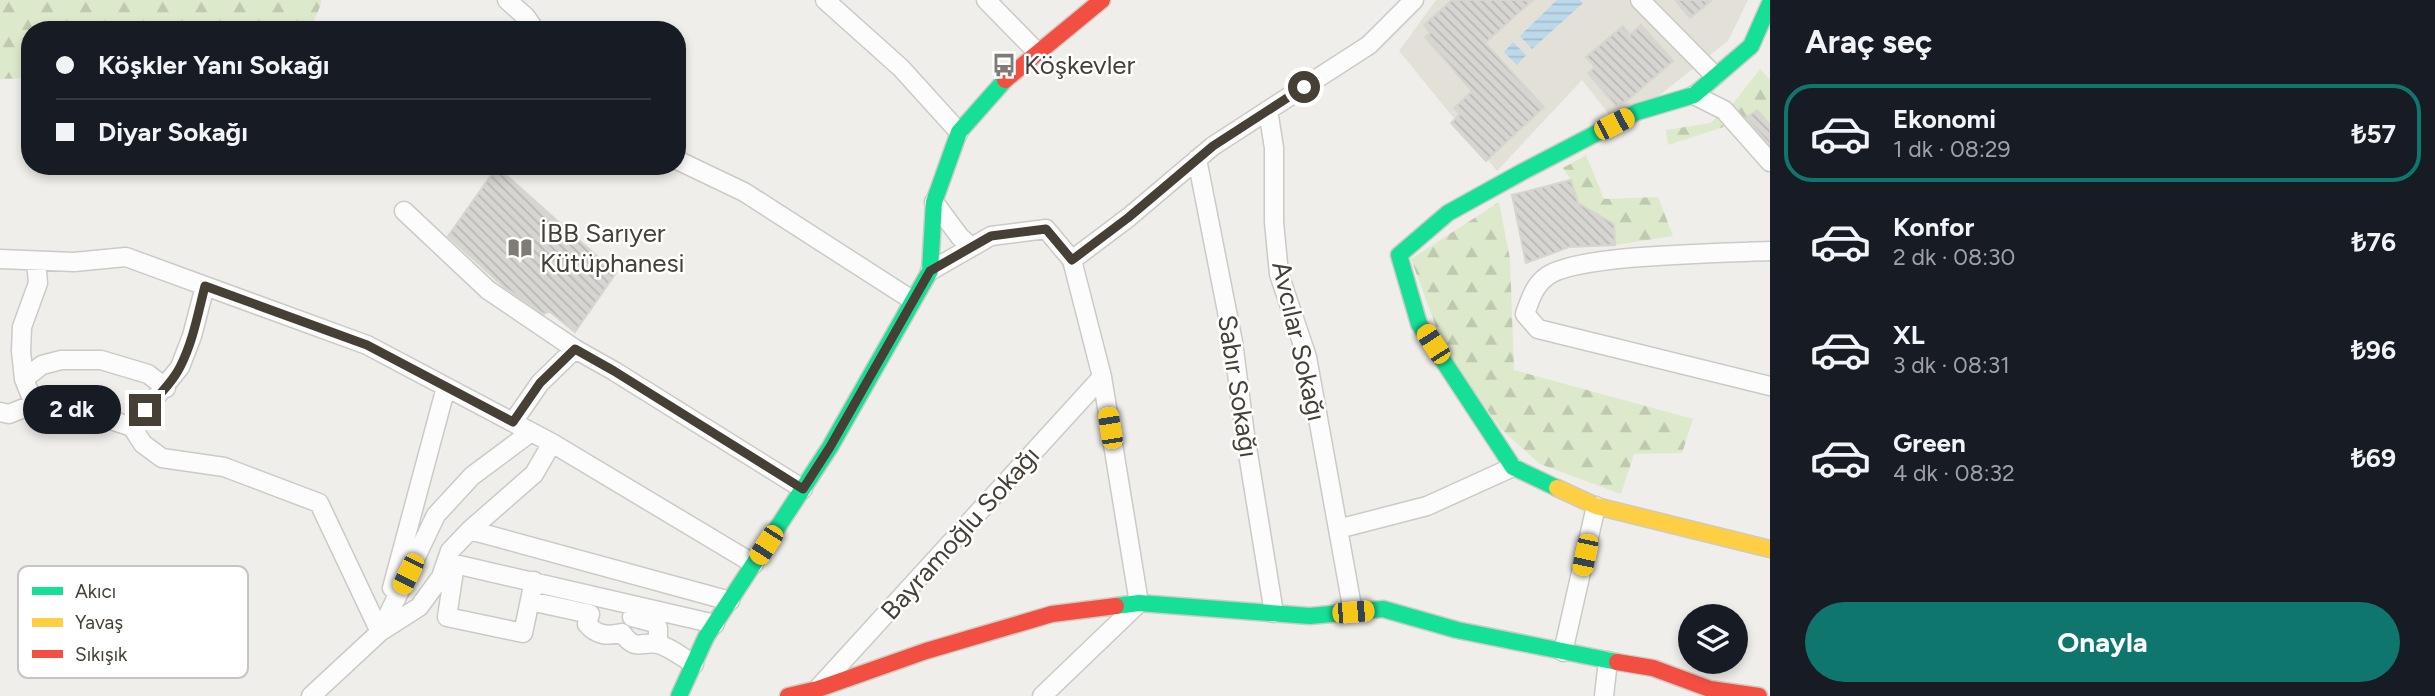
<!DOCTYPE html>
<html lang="tr">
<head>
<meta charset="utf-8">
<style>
	:root { --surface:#171b24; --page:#20242c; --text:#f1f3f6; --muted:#9ea1a6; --line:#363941; --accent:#0f766e }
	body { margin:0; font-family:Figtree,sans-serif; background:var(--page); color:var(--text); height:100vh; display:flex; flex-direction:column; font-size:26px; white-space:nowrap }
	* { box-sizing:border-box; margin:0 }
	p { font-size:23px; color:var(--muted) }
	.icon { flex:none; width:38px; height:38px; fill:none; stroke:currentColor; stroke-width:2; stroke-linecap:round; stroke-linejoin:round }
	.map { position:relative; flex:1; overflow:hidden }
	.panel { display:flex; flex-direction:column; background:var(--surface); width:665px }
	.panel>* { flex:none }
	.top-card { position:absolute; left:21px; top:21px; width:665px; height:154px; border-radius:28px; box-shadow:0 4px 10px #0003; display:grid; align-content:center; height:154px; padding:0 35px; background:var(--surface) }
	.controls { position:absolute; left:1678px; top:604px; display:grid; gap:14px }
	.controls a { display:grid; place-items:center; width:70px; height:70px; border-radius:50%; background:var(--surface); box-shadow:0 4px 10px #0003; font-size:35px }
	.end { position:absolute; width:32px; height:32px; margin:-16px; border:9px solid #453f36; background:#fff; box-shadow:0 0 0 4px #fff }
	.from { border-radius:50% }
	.bubble { position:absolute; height:49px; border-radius:24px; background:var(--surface); box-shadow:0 4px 10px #0003; font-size:23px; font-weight:700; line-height:49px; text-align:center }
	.car { position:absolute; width:21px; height:42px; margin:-21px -10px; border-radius:9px; box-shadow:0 0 5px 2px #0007; background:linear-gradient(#f5c518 24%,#345 0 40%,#f5c518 0 76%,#345 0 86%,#f5c518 0) }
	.top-card b { display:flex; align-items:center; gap:24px; height:66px; font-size:26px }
	.top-card b+b { border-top:2px solid var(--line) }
	.top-card i { width:18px; height:18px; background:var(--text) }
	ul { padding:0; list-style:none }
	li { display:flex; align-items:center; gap:21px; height:98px; margin:0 14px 10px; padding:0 21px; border:4px solid transparent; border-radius:28px }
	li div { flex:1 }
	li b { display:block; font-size:26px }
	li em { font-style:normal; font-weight:700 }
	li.current { border-color:var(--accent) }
	li>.icon { width:63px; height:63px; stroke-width:1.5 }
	h2 { padding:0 35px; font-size:32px; line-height:84px }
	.primary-button { display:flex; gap:14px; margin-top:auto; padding:14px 35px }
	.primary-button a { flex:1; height:80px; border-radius:42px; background:var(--accent); color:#fff; font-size:28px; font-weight:700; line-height:80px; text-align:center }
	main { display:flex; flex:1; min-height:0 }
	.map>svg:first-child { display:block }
	.residential { fill:#e3e0d7 }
	.forest { fill:url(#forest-firs) }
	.water { fill:url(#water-rules) }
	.building { fill:url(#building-back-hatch); stroke:#d7d5d0; stroke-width:2 }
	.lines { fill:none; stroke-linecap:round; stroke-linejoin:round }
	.street-casing { stroke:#cccac6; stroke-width:21 }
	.fast-casing { stroke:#cecbc1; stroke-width:19 }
	.slow-casing { stroke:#cecbc1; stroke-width:19 }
	.jam-casing { stroke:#cecbc1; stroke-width:19 }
	.street { stroke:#fdfcfc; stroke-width:18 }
	.fast { stroke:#16e098; stroke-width:16 }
	.slow { stroke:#ffcf43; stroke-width:16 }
	.jam { stroke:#f24e42; stroke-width:16 }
	.route { stroke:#453f36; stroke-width:9 }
	.labels { text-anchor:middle; stroke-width:5; stroke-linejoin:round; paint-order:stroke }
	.poi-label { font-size:26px; fill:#453f36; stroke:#fff; text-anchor:start }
	.street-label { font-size:26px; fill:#453f36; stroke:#fff }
	.key { fill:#fff; stroke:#c7c5c3; stroke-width:2 }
	.key-label { font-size:19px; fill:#453f36 }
</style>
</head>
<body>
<main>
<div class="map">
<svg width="1770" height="696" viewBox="0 0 1770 696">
	<defs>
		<pattern id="forest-firs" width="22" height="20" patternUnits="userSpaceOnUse" patternTransform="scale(1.75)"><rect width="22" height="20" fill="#dde9cb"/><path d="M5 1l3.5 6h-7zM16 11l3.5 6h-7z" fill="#bfc9af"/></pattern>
		<pattern id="water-rules" width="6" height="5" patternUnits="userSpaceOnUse" patternTransform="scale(1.75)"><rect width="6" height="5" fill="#bcd9eb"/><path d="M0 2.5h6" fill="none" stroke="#a3bbca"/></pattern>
		<pattern id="building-back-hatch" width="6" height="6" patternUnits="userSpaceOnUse" patternTransform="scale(1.75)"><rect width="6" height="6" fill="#d7d5d1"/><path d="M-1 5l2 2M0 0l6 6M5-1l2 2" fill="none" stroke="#bab8b4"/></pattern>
	</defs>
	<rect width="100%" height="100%" fill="#efeeea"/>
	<path class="residential" d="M 1436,0 L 1748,0 L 1728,41 L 1619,127 L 1582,80 L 1497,171 L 1399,51 Z"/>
	<path class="forest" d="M 0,0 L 321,0 L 321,4 L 310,30 L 30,30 L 30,78 L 0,79 Z
		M 1760,69 L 1770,80 L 1770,125 L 1757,111 L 1739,122 L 1668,145 L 1666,130 L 1710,123 L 1731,106 Z
		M 1586,155 L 1604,199 L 1658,197 L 1673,236 L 1615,245 L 1614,224 L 1578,203 L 1571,180 L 1563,168 Z
		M 1499,202 L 1510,259 L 1514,370 L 1693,419 L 1682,453 L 1634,454 L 1621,494 L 1540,464 L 1501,429 L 1444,348 L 1411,259 Z"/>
	<path class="water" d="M 1557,0 L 1580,0 L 1583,3 L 1532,49 L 1520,36 Z
		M 1513,42 L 1526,55 L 1517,65 L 1504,52 Z"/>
	<path class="building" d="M 1452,0 L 1533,0 L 1485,43 L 1544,107 L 1486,161 L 1451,123 L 1460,114 L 1454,108 L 1472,91 L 1425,37 L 1430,33 L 1424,25 Z
		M 1675,0 L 1712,0 L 1690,18 Z
		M 1641,25 L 1673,61 L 1629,99 L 1616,106 L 1588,73 L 1595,67 L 1586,57 L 1623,26 L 1630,35 Z
		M 1757,110 L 1770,125 L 1770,145 L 1746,118 Z
		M 497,167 L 616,273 L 575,332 L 549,311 L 544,314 L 504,287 L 448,236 Z
		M 1571,180 L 1578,203 L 1614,224 L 1615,245 L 1569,247 L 1526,263 L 1512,195 Z"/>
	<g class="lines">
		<g class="street-casing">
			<path id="street" d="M 507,0 L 526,17 L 535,30
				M 825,0 L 901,68 L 959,132
				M 986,0 L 1038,53
				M 1640,0 L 1715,76
				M 1694,95 L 1724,110 L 1770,162
				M 1268,110 L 1274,148 L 1274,222 L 1279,274 L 1307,357 L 1353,612
				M 1197,159 L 1233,342 L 1245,435 L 1274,613
				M 677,160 L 744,192 L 912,300
				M 934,202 L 960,237 L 971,247
				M 404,211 L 488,290 L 575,349 L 614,371 L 803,489
				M 1770,251 C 1728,253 1573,254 1546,277 C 1534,286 1530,300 1525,314 L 1538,329 L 1770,386
				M 0,259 L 74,262 L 126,257 L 367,345 L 552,443 L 754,564
				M 1072,260 L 1129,217 L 1213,146 L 1369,45 L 1414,0
				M 36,261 L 38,283 L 22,327 L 21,351 L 24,379 L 34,404 L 102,417 L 132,427
				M 930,271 L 991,236 L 1046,229 L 1072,260 L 1102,377 L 1139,603 L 1042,696
				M 205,286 L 192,336 L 180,367 L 132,427 L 143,444 L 162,458 L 224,467 L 319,503 L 380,632
				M 24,379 L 42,365 L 61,360 L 101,360 L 148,374 L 166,388
				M 0,412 L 9,414 L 34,404
				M 513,422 L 540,383 L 575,349
				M 1338,529 L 1427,506 L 1513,467
				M 470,530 L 730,601
				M 534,581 L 523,633 L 447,617 L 455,564 L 715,624
				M 392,588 L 446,387
				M 530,601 L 590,614 L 587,624 C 597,636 608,636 622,633 C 636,652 640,641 658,644 C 670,647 683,658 694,664
				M 632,617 L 655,623 L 658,628 L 658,644
				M 380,632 L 419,607 L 441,577 L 450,551 L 470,530 L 534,474 L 552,443
				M 1563,652 L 1596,506
				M 820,686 L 1102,377
				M 311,696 L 380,632 L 436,515 L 472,476 L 531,432
				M 1604,696 L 1608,661"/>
		</g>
		<g class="fast-casing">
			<path id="fast" d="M 1557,488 L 1513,467 L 1419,324 L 1399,255 L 1448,213 L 1522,172 L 1637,112 L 1694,95 L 1751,46 L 1770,3
				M 1116,606 L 1139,603 L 1310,616 L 1383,609 L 1457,630 L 1617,662
				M 679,696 L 706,637 L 830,447 L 930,271 L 934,202 L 959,132 L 1005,80"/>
		</g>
		<g class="slow-casing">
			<path id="slow" d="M 1557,488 L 1596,506 L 1770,549"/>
		</g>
		<g class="jam-casing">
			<path id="jam" d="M 1005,80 L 1102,0
				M 1617,662 L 1653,668 L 1710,689 L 1759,696
				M 788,696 L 818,689 L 926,651 L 1052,614 L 1116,606"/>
		</g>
		<use href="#street" class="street"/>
		<use href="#fast" class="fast"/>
		<use href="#slow" class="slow"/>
		<use href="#jam" class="jam"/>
	</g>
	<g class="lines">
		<path class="route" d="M 145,410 C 157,397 172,383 180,367 C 193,342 198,313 205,286 L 367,345 L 513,422 L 540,383 L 575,349 L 614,371 L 803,489 L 830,447 L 930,271 L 991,236 L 1046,229 L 1072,260 L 1129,217 L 1213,146 L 1304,87"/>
	</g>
	<defs>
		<g id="bus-bare" transform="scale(1.89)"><path d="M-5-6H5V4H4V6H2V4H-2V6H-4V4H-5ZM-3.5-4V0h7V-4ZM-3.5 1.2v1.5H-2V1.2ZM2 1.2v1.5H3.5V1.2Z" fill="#807c75" stroke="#fff" stroke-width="2.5" paint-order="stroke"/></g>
		<g id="library-bare" transform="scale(1.89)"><path d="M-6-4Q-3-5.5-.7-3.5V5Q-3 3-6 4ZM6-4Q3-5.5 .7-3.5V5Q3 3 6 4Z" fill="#807c75" stroke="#fff" stroke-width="2.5" paint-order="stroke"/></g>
	</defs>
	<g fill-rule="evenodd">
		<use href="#bus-bare" x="1004" y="65"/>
		<use href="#library-bare" x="520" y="248"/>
	</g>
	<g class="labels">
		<g class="poi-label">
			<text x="1024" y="74">Köşkevler</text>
			<text x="540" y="242">İBB Sarıyer<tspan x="540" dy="30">Kütüphanesi</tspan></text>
		</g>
		<g class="street-label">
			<text transform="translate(1299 341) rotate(77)" y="9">Avcılar Sokağı</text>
			<text transform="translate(1238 386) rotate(81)" y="9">Sabır Sokağı</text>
			<text transform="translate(960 533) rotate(-48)" y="9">Bayramoğlu Sokağı</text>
		</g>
	</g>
	<rect x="18" y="566" width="230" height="112" rx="10" class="key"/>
	<rect x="32" y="587" width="31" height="8" fill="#16e098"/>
	<rect x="32" y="618" width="31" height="9" fill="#ffcf43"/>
	<rect x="32" y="650" width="31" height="8" fill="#f24e42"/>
	<g class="key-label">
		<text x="75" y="598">Akıcı</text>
		<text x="75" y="629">Yavaş</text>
		<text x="75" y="661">Sıkışık</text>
	</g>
</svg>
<div class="controls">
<a><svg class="icon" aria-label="layers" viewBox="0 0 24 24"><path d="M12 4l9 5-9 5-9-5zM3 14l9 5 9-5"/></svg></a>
</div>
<i class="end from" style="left:1304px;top:87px"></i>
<i class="end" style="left:145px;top:410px"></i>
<div class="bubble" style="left:23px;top:385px;width:98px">2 dk</div>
<i class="car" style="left:1614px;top:124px;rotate:63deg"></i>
<i class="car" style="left:1433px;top:344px;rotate:327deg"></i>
<i class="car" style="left:1110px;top:428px;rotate:351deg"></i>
<i class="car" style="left:766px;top:545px;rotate:213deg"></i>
<i class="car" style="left:1585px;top:555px;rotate:192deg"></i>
<i class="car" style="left:408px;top:574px;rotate:206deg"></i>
<i class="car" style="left:1353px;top:612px;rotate:85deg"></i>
<div class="top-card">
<b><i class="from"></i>Köşkler Yanı Sokağı</b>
<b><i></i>Diyar Sokağı</b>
</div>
</div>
<section class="panel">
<h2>Araç seç</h2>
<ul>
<li class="current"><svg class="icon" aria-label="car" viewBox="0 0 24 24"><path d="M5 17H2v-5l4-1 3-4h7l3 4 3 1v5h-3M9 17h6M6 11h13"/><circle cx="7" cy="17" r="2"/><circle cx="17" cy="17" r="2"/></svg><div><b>Ekonomi</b><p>1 dk · 08:29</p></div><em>₺57</em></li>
<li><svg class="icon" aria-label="car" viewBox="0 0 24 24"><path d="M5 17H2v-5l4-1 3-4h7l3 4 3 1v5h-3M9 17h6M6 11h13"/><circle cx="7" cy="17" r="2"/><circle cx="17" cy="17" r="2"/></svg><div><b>Konfor</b><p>2 dk · 08:30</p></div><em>₺76</em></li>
<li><svg class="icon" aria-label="car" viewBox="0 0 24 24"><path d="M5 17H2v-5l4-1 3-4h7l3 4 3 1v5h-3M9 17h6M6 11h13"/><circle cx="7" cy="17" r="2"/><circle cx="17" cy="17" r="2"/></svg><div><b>XL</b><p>3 dk · 08:31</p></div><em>₺96</em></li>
<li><svg class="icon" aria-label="car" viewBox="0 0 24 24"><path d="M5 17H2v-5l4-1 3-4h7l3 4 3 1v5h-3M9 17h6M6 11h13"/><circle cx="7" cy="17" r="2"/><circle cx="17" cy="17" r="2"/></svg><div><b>Green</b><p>4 dk · 08:32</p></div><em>₺69</em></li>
</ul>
<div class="primary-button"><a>Onayla</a></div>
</section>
</main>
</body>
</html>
